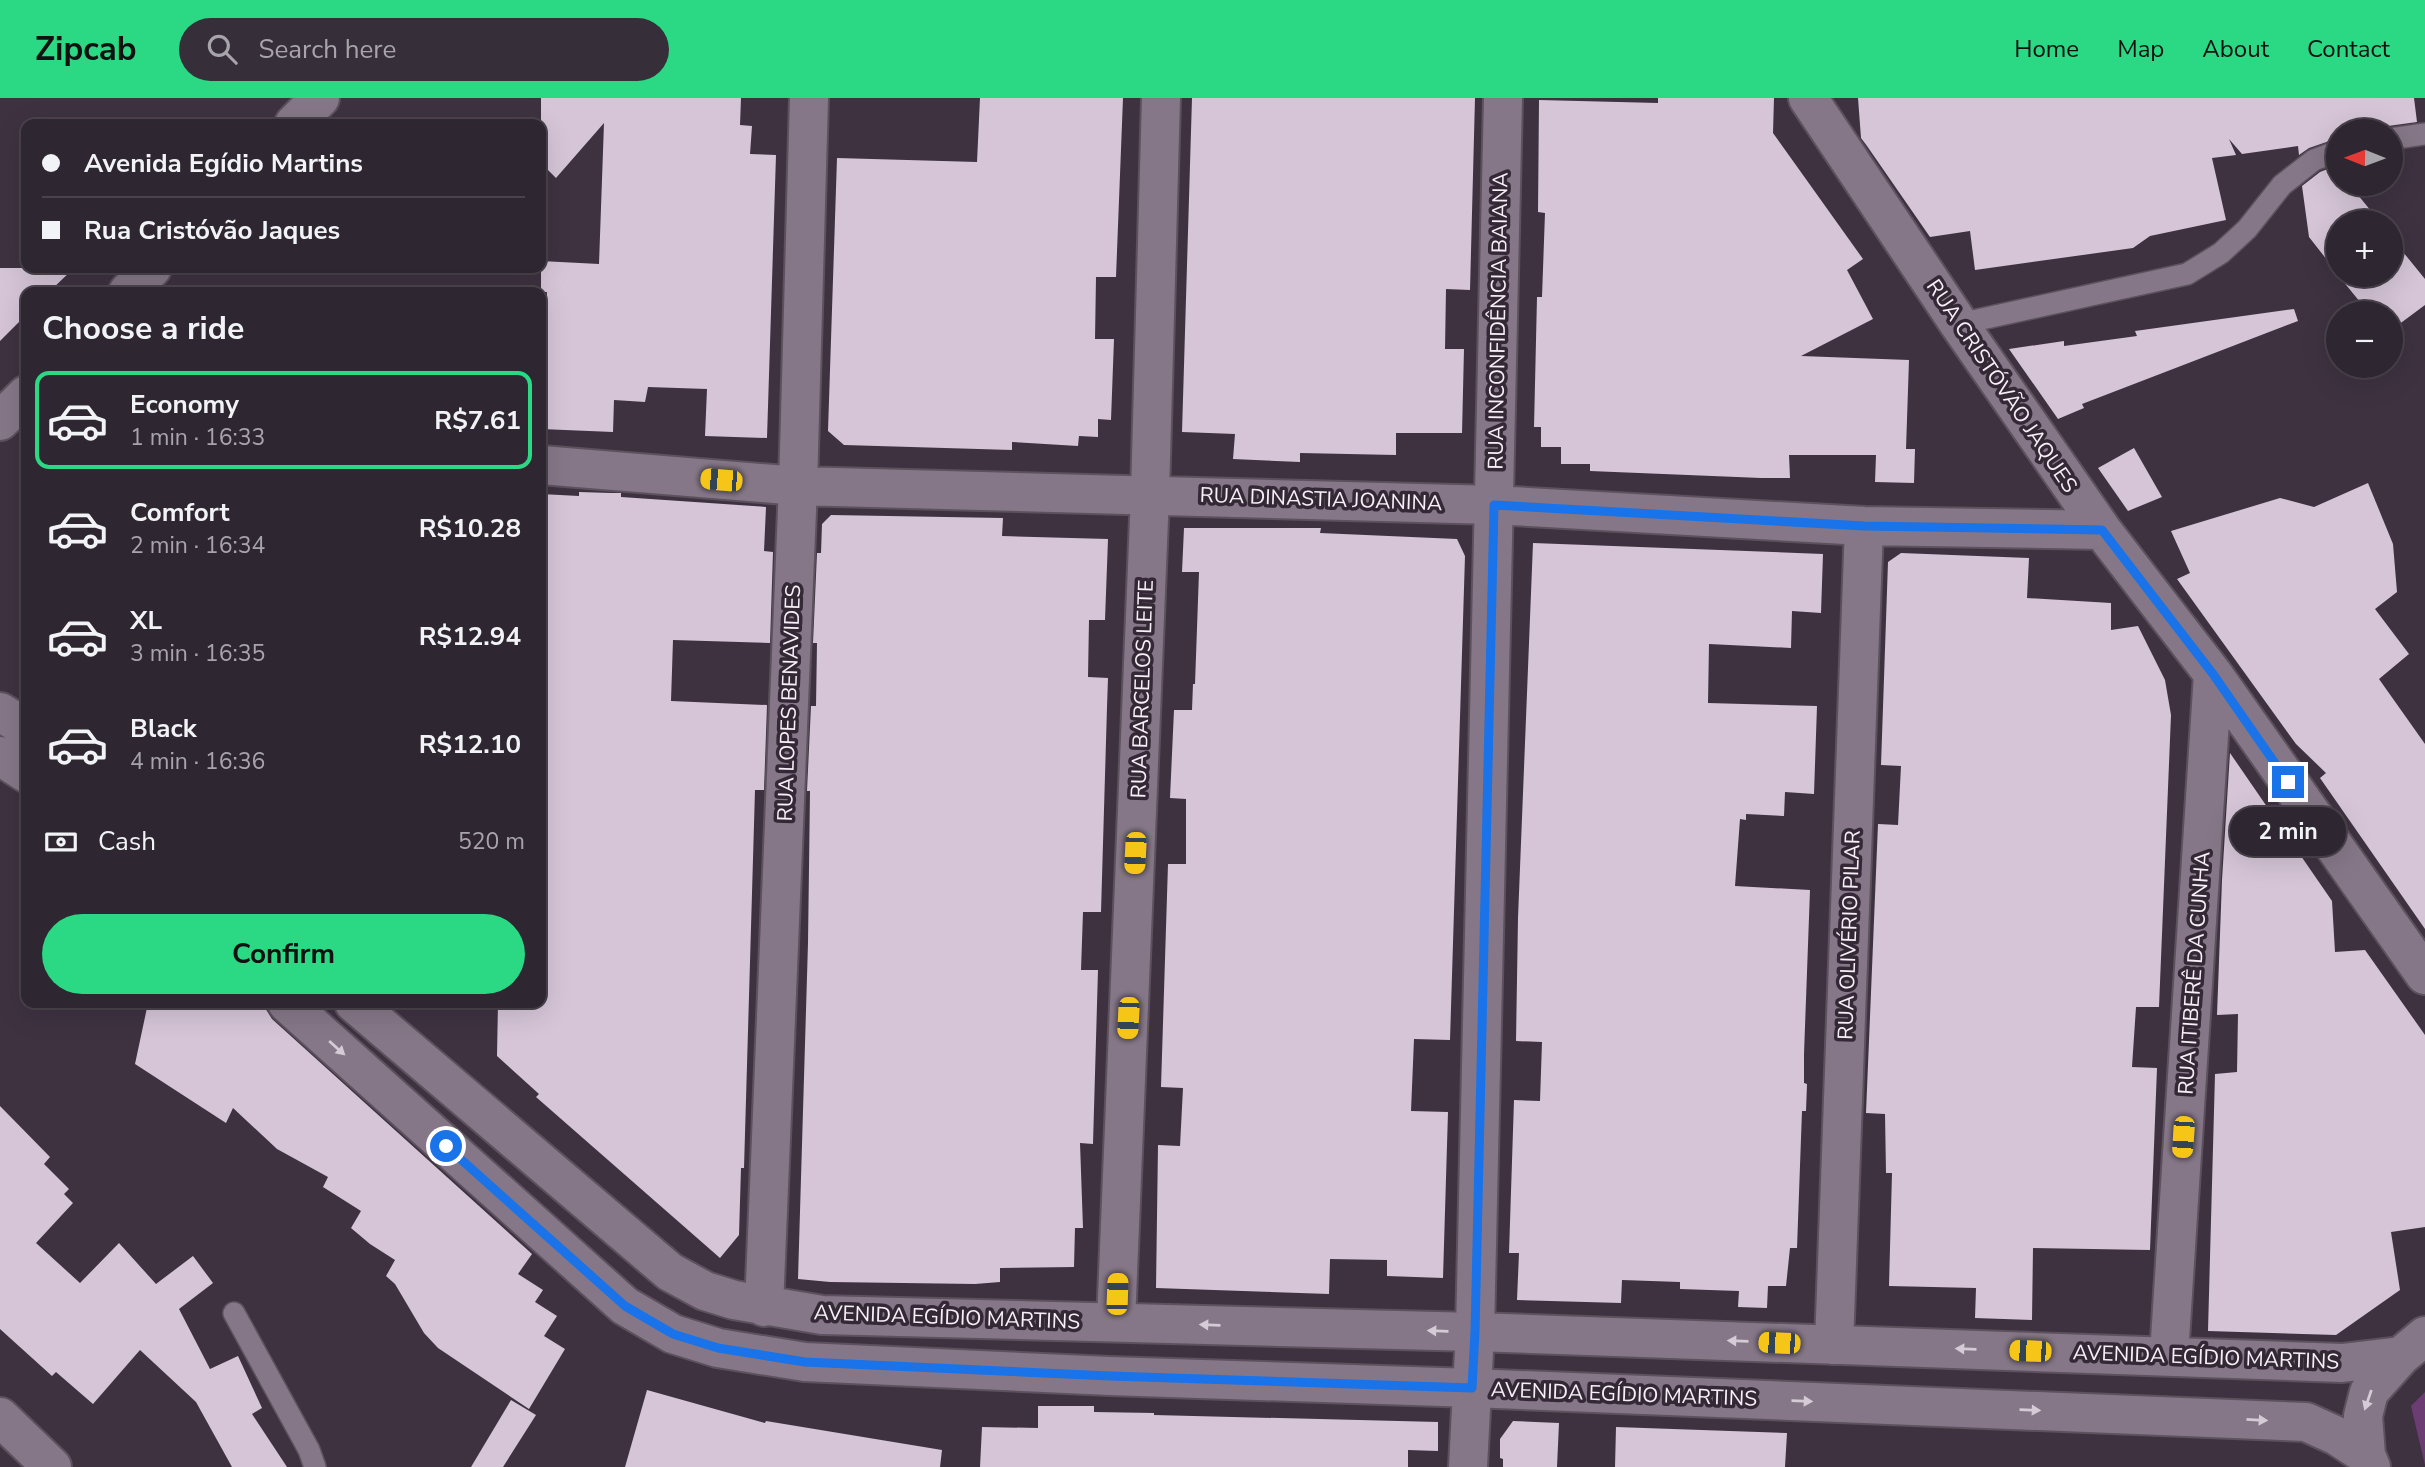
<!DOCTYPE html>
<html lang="en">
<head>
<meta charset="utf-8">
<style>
	:root { --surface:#2e2630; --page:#362e38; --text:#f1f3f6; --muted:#a7a5ab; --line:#49434c; --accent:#2bd884 }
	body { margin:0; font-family:"Nunito Sans",sans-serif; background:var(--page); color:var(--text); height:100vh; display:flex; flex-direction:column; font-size:26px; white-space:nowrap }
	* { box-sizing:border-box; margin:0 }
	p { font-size:23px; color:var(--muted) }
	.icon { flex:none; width:38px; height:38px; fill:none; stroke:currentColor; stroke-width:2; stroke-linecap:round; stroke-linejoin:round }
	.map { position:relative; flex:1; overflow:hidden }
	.details { position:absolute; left:21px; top:189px; width:525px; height:721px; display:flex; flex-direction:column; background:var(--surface); border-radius:14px; box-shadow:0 7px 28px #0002,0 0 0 2px var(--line) }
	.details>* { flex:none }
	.guide { position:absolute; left:21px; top:21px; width:525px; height:154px; border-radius:14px; box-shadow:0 7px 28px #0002,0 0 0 2px var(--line); display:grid; align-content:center; height:154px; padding:0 21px; background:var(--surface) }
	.needle { width:46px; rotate:271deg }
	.fabs { position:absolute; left:2326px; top:21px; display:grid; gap:14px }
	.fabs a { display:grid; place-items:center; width:77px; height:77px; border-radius:50%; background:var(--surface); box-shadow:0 7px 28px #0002,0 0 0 2px var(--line); font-size:35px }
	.end { position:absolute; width:32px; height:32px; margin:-16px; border:9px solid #1a73e8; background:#fff; box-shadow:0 0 0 4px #fff }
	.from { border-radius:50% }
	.bubble { position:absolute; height:49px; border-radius:24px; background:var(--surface); box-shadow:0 7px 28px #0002,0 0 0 2px var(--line); font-size:23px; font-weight:700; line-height:49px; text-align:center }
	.car { position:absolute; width:21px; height:42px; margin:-21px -10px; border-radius:9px; box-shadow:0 0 5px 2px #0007; background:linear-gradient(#f5c518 24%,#345 0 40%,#f5c518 0 76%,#345 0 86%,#f5c518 0) }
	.guide b { display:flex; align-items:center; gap:24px; height:66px; font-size:26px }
	.guide b+b { border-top:2px solid var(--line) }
	.guide i { width:18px; height:18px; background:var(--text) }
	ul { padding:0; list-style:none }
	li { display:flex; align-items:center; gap:21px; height:98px; margin:0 14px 10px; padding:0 7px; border:4px solid transparent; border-radius:14px }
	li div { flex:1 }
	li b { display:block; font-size:26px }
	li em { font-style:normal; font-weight:700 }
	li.active { border-color:var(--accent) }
	li>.icon { width:63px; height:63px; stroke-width:1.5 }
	h2 { padding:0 21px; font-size:32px; line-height:84px }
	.pay { display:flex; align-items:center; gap:18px; height:77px; padding:0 21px; font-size:26px }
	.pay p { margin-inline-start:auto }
	.primary-button { display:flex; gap:14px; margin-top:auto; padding:14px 21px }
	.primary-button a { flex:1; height:80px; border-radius:42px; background:var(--accent); color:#111; font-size:28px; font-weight:700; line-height:80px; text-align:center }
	header { display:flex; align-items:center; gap:42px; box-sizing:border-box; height:98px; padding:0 35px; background:var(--accent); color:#111 }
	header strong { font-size:33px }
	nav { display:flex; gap:38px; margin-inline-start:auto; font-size:24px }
	.search { width:490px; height:63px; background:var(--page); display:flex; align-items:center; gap:18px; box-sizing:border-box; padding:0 24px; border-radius:38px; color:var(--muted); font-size:26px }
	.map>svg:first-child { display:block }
	.green { fill:#6c3d73 }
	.building { fill:#d5c5d7 }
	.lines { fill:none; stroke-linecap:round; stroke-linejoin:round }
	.service-casing { stroke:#5c515d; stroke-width:24 }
	.minor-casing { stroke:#5c515d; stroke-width:42 }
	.secondary-casing { stroke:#5c515d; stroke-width:42 }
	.service { stroke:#857787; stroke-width:21 }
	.minor { stroke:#857787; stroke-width:38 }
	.secondary { stroke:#857787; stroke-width:38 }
	.oneway { fill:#d5cbd6 }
	.route { stroke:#1a73e8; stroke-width:9 }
	.labels { text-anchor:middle; stroke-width:7; stroke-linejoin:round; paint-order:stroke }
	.street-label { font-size:21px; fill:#f7eff8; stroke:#342836 }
</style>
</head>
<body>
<header>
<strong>Zipcab</strong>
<div class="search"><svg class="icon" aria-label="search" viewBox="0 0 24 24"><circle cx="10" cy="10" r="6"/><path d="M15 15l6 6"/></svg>Search here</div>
<nav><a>Home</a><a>Map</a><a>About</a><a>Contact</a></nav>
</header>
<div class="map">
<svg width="2425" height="1369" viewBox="0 0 2425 1369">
	<rect width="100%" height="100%" fill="#3e3240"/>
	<path class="green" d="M 2425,1294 L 2425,1367 L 2411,1308 Z"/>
	<path class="building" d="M 541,0 L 741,0 L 740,27 L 752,28 L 750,56 L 776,57 L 767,340 L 705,338 L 707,291 L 648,289 L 645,304 L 614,302 L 613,334 L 541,331 L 541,288 L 547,194 L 541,194 L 541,163 L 599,166 L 604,25 L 556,80 L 541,65 Z
		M 980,0 L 1123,0 L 1116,179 L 1096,179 L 1095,241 L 1114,241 L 1111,322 L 1098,321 L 1098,339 L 1079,338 L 1078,348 L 1012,344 L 1012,352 L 844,347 L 828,333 L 837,60 L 977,64 Z
		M 1192,0 L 1475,0 L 1470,192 L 1446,191 L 1445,251 L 1464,251 L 1462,335 L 1396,335 L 1396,357 L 1300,355 L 1300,364 L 1233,361 L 1235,336 L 1182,334 Z
		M 1658,0 L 1774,0 L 1773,35 L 1863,161 L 1847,172 L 1873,221 L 1801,258 L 1909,262 L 1906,351 L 1915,351 L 1914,385 L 1875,384 L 1876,357 L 1789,357 L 1790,380 L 1761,380 L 1590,373 L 1590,366 L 1561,366 L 1561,349 L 1541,349 L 1541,329 L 1534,329 L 1537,199 L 1542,199 L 1545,115 L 1538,114 L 1539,2 L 1658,5 Z
		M 1858,0 L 2414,0 L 2417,24 L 2388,28 L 2380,33 L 2338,33 L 2338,40 L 2309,50 L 2299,57 L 2298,48 L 2242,56 L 2229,41 L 2236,57 L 2212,60 L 2226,122 L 2150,138 L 2133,150 L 1975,172 L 1970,133 L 1930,139 L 1867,48 L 1861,40 Z
		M 2338,67 L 2338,86 L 2349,86 L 2380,124 L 2338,124 L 2338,176 L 2309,139 L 2302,88 L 2320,74 Z
		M 2390,138 L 2425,181 L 2425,207 L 2390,233 L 2390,215 L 2369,215 L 2338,177 L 2390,177 Z
		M 0,170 L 74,170 L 49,194 L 26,194 L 26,217 L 0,243 Z
		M 2294,211 L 2298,223 L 2082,306 L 2084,310 L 2058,321 L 2009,251 L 2064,243 L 2064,248 L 2137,238 L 2135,233 Z
		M 2134,350 L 2162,399 L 2128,413 L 2098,370 Z
		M 2368,385 L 2393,446 L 2397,494 L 2375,511 L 2409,556 L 2379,581 L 2425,646 L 2425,831 L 2320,680 L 2326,675 L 2296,646 L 2177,481 L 2190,475 L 2171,433 L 2280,400 L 2314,409 Z
		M 579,394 L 611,395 L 621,395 L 621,399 L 766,409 L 764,453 L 773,454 L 770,545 L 673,542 L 671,603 L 767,607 L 764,692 L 755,692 L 744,1070 L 741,1070 L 739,1137 L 720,1160 L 536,999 L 539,996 L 497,958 L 498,905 L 541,905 L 541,396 L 579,398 Z
		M 831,417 L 1003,420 L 1002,438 L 1108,441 L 1105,522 L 1089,522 L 1088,579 L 1108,580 L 1107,609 L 1101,814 L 1083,814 L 1081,872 L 1098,872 L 1093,1046 L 1080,1045 L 1083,1130 L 1075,1130 L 1074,1169 L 1000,1170 L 1000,1184 L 975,1186 L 830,1184 L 798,1181 L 808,845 L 810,693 L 807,693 L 811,608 L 816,608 L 817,545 L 813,545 L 817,455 L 821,455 L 822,426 Z
		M 1184,430 L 1321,430 L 1320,435 L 1457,441 L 1465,458 L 1450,942 L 1414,941 L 1411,1013 L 1448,1014 L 1443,1180 L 1387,1178 L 1387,1162 L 1330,1161 L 1329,1196 L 1156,1190 L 1158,1047 L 1180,1048 L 1183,990 L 1161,989 L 1168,766 L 1186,766 L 1186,701 L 1170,700 L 1174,612 L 1192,612 L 1193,586 L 1195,586 L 1199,474 L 1182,474 Z
		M 1533,445 L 1823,456 L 1821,515 L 1792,513 L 1791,550 L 1709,546 L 1708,605 L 1817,608 L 1814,696 L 1785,694 L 1784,718 L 1746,716 L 1746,722 L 1740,721 L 1735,788 L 1810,792 L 1804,956 L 1804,985 L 1807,986 L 1806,1013 L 1802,1013 L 1797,1150 L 1790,1150 L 1786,1188 L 1768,1188 L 1767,1210 L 1738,1209 L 1739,1193 L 1680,1191 L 1680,1184 L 1622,1182 L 1621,1205 L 1517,1202 L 1519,1155 L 1509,1155 L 1514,1002 L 1540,1003 L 1542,944 L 1516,943 L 1518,820 Z
		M 1901,455 L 2029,460 L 2027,500 L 2111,505 L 2111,532 L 2138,528 L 2165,582 L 2171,617 L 2159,909 L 2136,909 L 2132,969 L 2157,970 L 2150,1152 L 2033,1150 L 2032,1222 L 1975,1220 L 1976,1190 L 1889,1188 L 1892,1075 L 1886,1075 L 1885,1016 L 1866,1015 L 1878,726 L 1898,727 L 1901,668 L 1881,667 L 1888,464 Z
		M 2230,655 L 2332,803 L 2335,854 L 2365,852 L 2425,937 L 2425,1129 L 2391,1134 L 2400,1192 L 2336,1237 L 2208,1233 L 2215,976 L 2237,974 L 2238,916 L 2217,917 L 2222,782 Z
		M 148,905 L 262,905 L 272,921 L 532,1156 L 518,1176 L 543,1192 L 535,1204 L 557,1218 L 544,1238 L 565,1251 L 529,1311 L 438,1250 L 424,1235 L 395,1186 L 386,1178 L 395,1162 L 370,1146 L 351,1130 L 361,1113 L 323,1089 L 328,1079 L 277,1051 L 233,1010 L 226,1025 L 135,966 Z
		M 0,1008 L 50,1059 L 44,1066 L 69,1091 L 64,1096 L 73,1105 L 36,1145 L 80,1185 L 119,1145 L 156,1186 L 193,1158 L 213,1185 L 179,1211 L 210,1271 L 238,1258 L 262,1310 L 252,1316 L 287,1369 L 232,1369 L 196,1304 L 140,1252 L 93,1306 L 56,1274 L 52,1278 L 0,1231 Z
		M 647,1292 L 765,1325 L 766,1323 L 942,1352 L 940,1369 L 625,1369 Z
		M 511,1302 L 536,1317 L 503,1369 L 471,1369 Z
		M 1038,1308 L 1094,1308 L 1094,1314 L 1154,1315 L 1154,1317 L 1438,1324 L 1438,1353 L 1408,1352 L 1408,1369 L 980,1369 L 982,1329 L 1038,1330 Z
		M 1513,1323 L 1559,1325 L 1557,1369 L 1503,1369 L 1503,1361 L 1500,1360 L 1500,1341 Z
		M 1616,1329 L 1787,1335 L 1785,1369 L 1615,1369 Z"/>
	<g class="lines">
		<g class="service-casing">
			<path id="service" d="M 2390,41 L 2425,36
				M 1959,226 L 2187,176 L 2221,155 L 2247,131 L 2282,87 L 2314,62 L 2338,53
				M 234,1215 L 309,1352 L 315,1369"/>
		</g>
		<g class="minor-casing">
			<path id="minor" d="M 1808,0 L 1959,226 L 2102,432 L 2213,576 L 2425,877
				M 294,26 L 320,0
				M 128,194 L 152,170
				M 0,323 L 26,297
				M 541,367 L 798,388 L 1494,407 L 1864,428 L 2102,432
				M 764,1209 L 798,388 L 809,0
				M 1116,1224 L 1150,396 L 1161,0
				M 1834,1247 L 1864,428
				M 2169,1257 L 2213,576
				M 0,1319 L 52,1369
				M 1468,1369 L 1475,1234 L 1503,0"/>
		</g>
		<g class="secondary-casing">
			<path id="secondary" d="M 0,614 L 26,630
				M 0,658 L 26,675
				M 287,905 L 625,1208 L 673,1236 L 718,1250 L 805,1264 L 1110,1278 L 1472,1290 L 2306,1324 L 2337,1338 L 2366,1357
				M 354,905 L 670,1174 L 705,1193 L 734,1202 L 822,1217 L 1475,1234 L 2342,1265 L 2401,1258
				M 2371,1369 L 2366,1357 L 2363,1318 L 2369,1294 L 2401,1258 L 2425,1238"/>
		</g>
		<use href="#service" class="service"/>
		<use href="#minor" class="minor"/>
		<use href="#secondary" class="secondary"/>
	</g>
	<defs><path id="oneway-solid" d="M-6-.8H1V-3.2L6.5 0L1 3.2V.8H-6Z" transform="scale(1.75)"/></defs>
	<g class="oneway">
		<use href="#oneway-solid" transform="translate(337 950) rotate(42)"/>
		<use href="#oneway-solid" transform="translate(1210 1227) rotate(-178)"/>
		<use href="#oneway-solid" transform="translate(1438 1233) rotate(-178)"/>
		<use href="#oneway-solid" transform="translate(1738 1243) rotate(-178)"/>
		<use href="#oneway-solid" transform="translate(1966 1251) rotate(-178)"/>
		<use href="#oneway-solid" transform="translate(2368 1302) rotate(109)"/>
		<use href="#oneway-solid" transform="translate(1802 1303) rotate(2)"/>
		<use href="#oneway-solid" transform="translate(2030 1312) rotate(2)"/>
		<use href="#oneway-solid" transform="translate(2257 1322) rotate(3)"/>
	</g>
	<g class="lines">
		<path class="route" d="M 446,1048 L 625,1208 L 673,1236 L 718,1250 L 805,1264 L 1110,1278 L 1472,1290 L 1475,1234 L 1494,407 L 1864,428 L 2102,432 L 2213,576 L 2288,684"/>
	</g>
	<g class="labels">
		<g class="street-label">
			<text transform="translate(1498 223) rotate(-89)" y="7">RUA INCONFIDÊNCIA BAIANA</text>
			<text transform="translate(2002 288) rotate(56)" y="7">RUA CRISTÓVÃO JAQUES</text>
			<text transform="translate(1321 401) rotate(2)" y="7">RUA DINASTIA JOANINA</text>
			<text transform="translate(1142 591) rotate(-88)" y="7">RUA BARCELOS LEITE</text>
			<text transform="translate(789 605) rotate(-88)" y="7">RUA LOPES BENAVIDES</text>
			<text transform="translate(1849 837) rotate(-88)" y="7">RUA OLIVÉRIO PILAR</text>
			<text transform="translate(2194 875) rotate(-86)" y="7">RUA ITIBERÊ DA CUNHA</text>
			<text transform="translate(947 1219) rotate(2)" y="7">AVENIDA EGÍDIO MARTINS</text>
			<text transform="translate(2206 1259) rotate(2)" y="7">AVENIDA EGÍDIO MARTINS</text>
			<text transform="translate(1624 1296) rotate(2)" y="7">AVENIDA EGÍDIO MARTINS</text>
		</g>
	</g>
</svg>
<div class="fabs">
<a><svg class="needle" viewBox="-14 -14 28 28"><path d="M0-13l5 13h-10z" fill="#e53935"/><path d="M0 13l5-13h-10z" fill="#a7a5ab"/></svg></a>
<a>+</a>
<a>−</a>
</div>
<i class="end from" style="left:446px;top:1048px"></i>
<i class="end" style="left:2288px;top:684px"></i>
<div class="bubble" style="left:2230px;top:709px;width:116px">2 min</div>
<i class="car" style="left:721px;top:382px;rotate:275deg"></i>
<i class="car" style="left:1135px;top:755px;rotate:183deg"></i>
<i class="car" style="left:1128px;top:920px;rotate:183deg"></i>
<i class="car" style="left:2183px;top:1039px;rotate:184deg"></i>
<i class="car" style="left:1117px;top:1196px;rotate:2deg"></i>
<i class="car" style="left:1779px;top:1245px;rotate:272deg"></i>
<i class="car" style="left:2030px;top:1253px;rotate:272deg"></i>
<div class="guide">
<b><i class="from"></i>Avenida Egídio Martins</b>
<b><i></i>Rua Cristóvão Jaques</b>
</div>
<section class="details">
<h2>Choose a ride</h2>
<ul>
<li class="active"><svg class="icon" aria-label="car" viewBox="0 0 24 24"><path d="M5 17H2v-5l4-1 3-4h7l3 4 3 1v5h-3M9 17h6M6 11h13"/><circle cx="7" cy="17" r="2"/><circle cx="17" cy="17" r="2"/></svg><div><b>Economy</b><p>1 min · 16:33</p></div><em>R$7.61</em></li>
<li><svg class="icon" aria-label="car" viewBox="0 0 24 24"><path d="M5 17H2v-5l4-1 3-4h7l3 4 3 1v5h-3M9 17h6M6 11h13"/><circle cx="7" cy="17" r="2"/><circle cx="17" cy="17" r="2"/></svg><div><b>Comfort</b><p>2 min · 16:34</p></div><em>R$10.28</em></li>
<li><svg class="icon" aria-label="car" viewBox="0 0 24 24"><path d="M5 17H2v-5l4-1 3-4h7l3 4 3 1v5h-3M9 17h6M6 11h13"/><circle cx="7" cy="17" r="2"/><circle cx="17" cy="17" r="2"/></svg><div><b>XL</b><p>3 min · 16:35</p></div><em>R$12.94</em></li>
<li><svg class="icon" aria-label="car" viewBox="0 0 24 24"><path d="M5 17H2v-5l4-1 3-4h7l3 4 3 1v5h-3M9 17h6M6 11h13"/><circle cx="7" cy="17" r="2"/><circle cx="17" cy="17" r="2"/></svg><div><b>Black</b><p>4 min · 16:36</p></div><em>R$12.10</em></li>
</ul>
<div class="pay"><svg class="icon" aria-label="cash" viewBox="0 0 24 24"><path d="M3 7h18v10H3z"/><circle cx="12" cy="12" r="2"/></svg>Cash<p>520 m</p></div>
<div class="primary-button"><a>Confirm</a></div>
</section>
</div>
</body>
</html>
